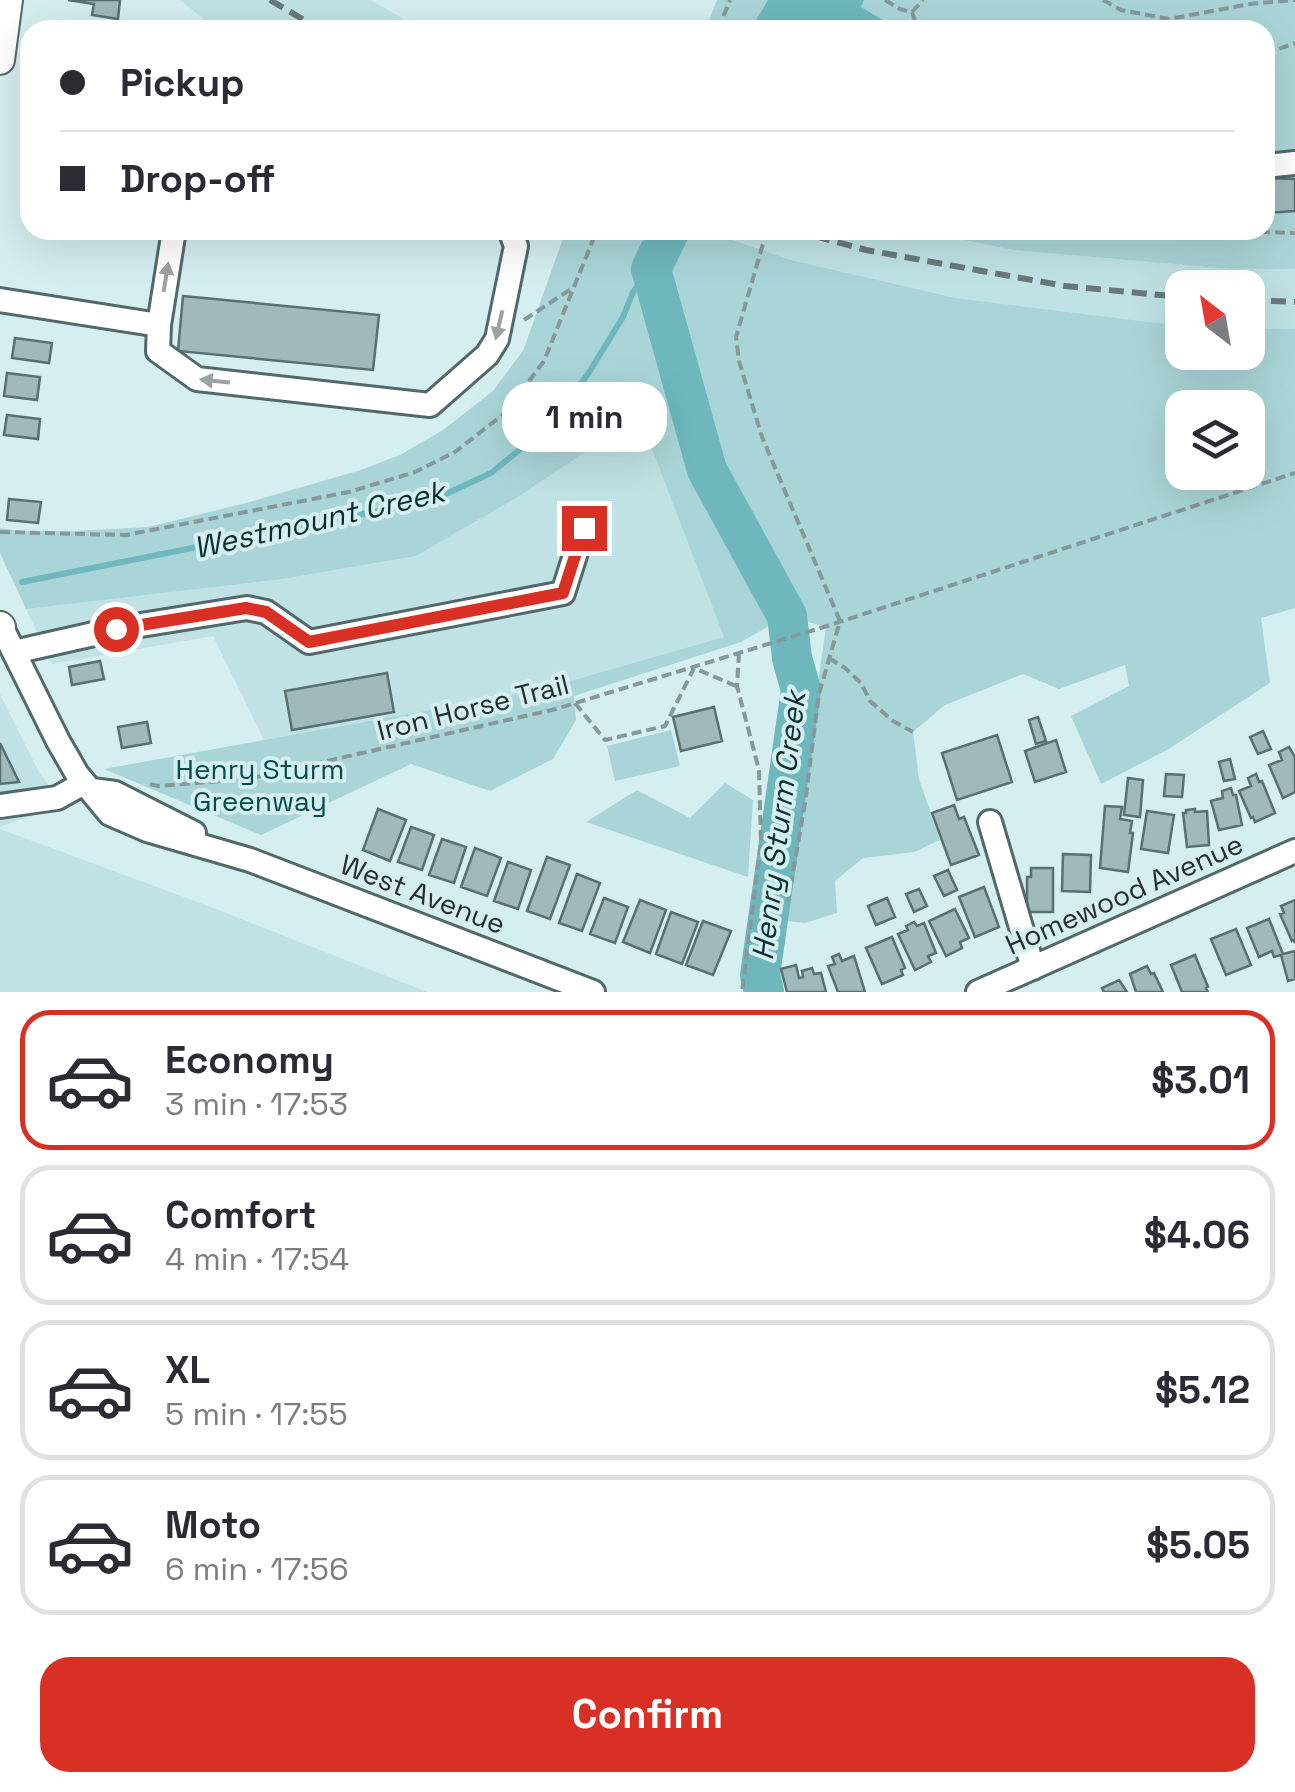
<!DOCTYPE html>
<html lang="en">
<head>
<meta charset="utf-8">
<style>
	:root { --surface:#fff; --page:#f2f2f3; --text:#2b2b33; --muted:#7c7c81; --line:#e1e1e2; --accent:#d93025 }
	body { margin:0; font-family:"Space Grotesk",sans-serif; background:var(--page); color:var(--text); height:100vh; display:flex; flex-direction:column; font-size:38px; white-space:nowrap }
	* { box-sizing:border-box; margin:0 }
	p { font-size:32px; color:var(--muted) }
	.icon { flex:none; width:55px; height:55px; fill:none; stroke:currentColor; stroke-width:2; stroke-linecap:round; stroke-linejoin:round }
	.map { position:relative; height:992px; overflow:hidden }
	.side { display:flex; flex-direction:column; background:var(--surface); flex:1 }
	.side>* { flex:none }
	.hud { position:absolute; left:20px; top:20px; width:1255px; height:220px; border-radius:30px; box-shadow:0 10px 40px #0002; display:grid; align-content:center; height:220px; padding:0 40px; background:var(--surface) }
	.needle { width:65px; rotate:329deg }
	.controls { position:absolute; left:1165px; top:270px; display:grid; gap:20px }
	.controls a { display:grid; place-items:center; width:100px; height:100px; border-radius:20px; background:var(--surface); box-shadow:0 10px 40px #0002; font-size:50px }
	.end { position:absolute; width:45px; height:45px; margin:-22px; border:12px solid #d93025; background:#fff; box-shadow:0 0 0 5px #fff }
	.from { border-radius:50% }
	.bubble { position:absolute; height:70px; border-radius:30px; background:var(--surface); box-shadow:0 10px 40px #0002; font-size:32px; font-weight:600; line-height:70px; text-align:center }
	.hud b { display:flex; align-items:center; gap:35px; height:95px; font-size:38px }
	.hud b+b { border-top:2px solid var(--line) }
	.hud i { width:25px; height:25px; background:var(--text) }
	ul { padding:18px 0 0; list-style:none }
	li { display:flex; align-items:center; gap:30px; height:140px; margin:0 20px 15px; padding:0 20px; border:5px solid var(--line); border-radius:30px }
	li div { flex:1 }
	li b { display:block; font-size:38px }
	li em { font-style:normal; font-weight:600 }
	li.current { border-color:var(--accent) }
	li>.icon { width:90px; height:90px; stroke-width:1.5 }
	.button { display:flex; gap:20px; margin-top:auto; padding:20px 40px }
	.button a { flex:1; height:115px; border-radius:30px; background:var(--accent); color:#fff; font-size:40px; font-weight:600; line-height:115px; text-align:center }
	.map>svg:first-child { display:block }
	.built { fill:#c0e2e4 }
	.green { fill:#aad5d8; fill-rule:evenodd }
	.water { fill:#6eb8bd }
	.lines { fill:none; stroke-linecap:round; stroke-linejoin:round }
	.stream { stroke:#6eb8bd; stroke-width:6 }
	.river { stroke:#6eb8bd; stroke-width:40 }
	.building { fill:#a0b9ba; stroke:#597071; stroke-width:2.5 }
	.minor-casing { stroke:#52696b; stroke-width:28 }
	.major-casing { stroke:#52696b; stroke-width:32 }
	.path { stroke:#86999a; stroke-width:4; stroke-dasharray:10 5; stroke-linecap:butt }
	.minor { stroke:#fff; stroke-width:22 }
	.major { stroke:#fff; stroke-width:28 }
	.rail { stroke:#69797a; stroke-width:6; stroke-dasharray:15 8; stroke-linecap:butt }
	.oneway { fill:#9ca1a1 }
	.route { stroke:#d93025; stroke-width:12 }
	.labels { text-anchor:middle; stroke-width:8; stroke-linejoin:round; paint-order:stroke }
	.street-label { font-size:28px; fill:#242e2e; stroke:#d5eef0 }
	.park-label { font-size:28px; fill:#044b4f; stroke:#d5eef0 }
	.water-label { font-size:30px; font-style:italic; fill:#082f31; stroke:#d5eef0 }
</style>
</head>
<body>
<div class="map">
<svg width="1295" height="992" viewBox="0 0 1295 992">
	<rect width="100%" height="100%" fill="#d5eef0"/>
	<path class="built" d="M 180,0 L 370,0 L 424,30 L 218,30 Z
		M 704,230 L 913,230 L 1013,250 L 1230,269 L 1295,269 L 1295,329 L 1248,329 L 1248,288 L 1182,288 L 1182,326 L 956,298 L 791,260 Z
		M 635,403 L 725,637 L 535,691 L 264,740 L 213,636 L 52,664 L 26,609 L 283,579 L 416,556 L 518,497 L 602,441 Z
		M 0,694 L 39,772 L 62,805 L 0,827 Z
		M 0,829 L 208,906 L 427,992 L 0,992 Z"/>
	<path class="green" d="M 717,0 L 1295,0 L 1295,269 L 1230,269 L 1013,250 L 913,230 L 1265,230 L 1265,30 L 705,30 Z
		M 566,230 L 704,230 L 791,260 L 956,298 L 1182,326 L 1182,352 L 1248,352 L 1248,329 L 1295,329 L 1295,608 L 1261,618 L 1270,683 L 1167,750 L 1101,784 L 1071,716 L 1129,686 L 1125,665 L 1059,689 L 1023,674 L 945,705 L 913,732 L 919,779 L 940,840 L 914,852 L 863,858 L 835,881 L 837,913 L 805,923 L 778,920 L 804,779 L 826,627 L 787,616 L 741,642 L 574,696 L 576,720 L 553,759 L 490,791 L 411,764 L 261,835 L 104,769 L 535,691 L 724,637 L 635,404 L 602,441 L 518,497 L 416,556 L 283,579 L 26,609 L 0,553 L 0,528 L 19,531 L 75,531 L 148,527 L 246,503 L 361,470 L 400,455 L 443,430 L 493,391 L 523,351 ZM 1182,408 L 1248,408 L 1248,472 L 1182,472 Z
		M 671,730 L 680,766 L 615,781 L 607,746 Z
		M 725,783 L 753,800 L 748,877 L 586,822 L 637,790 L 690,818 Z"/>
	<path class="water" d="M 768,0 L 864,0 L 861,7 L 884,21 L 884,30 L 750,30 Z"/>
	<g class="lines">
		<path class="stream" d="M 22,582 L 433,500 L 491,473 L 550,425 L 588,374 L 623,317 L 633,292 L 651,269"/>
		<path class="river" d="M 670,230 L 651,269 L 707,470 L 787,616 L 792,658 L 801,690 L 760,975 L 764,992"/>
	</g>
	<path class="building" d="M 68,0 L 120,0 L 118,19 L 92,15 L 94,4 Z
		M 1265,178 L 1295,179 L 1295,211 L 1265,213 Z
		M 183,296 L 379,315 L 373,370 L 178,351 Z
		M 15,338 L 52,343 L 49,363 L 12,358 Z
		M 7,373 L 40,377 L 37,400 L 4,396 Z
		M 7,415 L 40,419 L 38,439 L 4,435 Z
		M 9,499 L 41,502 L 38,523 L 7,520 Z
		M 100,661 L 104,679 L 72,685 L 69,667 Z
		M 387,673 L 394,712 L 292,730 L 285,691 Z
		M 714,707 L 722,741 L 681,751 L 673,717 Z
		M 1038,717 L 1046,741 L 1036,744 L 1029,720 Z
		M 147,722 L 151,743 L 122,748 L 118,727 Z
		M 1263,731 L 1271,749 L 1258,754 L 1250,737 Z
		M 997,735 L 1012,782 L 957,800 L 942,753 Z
		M 1056,740 L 1066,772 L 1035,782 L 1025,751 Z
		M 0,743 L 19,782 L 0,784 Z
		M 1289,747 L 1295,757 L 1295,792 L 1283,798 L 1269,765 L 1282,760 L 1279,752 Z
		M 1230,759 L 1235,779 L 1224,781 L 1219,762 Z
		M 1166,774 L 1184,775 L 1182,797 L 1164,796 Z
		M 1256,774 L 1259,782 L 1262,781 L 1275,813 L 1255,822 L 1253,817 L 1251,818 L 1239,791 L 1251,786 L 1248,778 Z
		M 1128,778 L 1143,780 L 1140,817 L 1124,815 Z
		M 1231,788 L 1233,795 L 1236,795 L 1242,825 L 1219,830 L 1211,801 L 1223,798 L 1222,791 Z
		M 954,805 L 959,819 L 964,817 L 979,855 L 951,865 L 932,813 Z
		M 1105,806 L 1122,807 L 1120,819 L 1132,821 L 1130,833 L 1133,833 L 1128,872 L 1100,868 Z
		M 378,809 L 406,820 L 390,861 L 363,850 Z
		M 1195,809 L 1195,812 L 1207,811 L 1209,845 L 1187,847 L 1183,813 L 1186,813 L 1186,810 Z
		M 1147,811 L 1174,815 L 1168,853 L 1141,849 Z
		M 411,827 L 434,835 L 422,870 L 398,862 Z
		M 442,839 L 466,847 L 454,883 L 429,875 Z
		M 475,848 L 501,858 L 487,896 L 461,887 Z
		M 1063,854 L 1091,855 L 1090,892 L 1062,891 Z
		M 547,857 L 570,865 L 550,919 L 527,911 Z
		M 508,862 L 531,870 L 518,909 L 494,901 Z
		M 1031,868 L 1053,868 L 1053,912 L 1027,912 L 1027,877 L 1031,877 Z
		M 948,870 L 957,890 L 944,896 L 934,876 Z
		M 577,874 L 600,883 L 582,931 L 559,923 Z
		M 984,887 L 999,927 L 975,937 L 959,897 Z
		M 919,889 L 927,906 L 914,912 L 906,894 Z
		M 604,898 L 628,907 L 615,943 L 590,934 Z
		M 887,898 L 895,917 L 876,925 L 868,906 Z
		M 640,900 L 666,910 L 650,953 L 623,942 Z
		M 1295,900 L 1295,943 L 1294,940 L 1292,941 L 1280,914 L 1284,913 L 1281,906 Z
		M 955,909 L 969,938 L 960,942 L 962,948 L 946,956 L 929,921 Z
		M 671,912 L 698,922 L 682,964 L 656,954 Z
		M 1269,919 L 1283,954 L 1295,951 L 1295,979 L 1288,981 L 1281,955 L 1274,957 L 1272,951 L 1259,957 L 1247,928 Z
		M 703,921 L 731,931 L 713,975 L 686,965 Z
		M 914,922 L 917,926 L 924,923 L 936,953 L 928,956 L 931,962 L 915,970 L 898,934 L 908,930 L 906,926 Z
		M 1236,929 L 1251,965 L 1226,975 L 1211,939 Z
		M 892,937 L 905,968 L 901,970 L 903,975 L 882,984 L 866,948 Z
		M 839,954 L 842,961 L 854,956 L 865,992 L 838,992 L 828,966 L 835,964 L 832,957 Z
		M 1195,955 L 1208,987 L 1206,988 L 1208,992 L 1182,992 L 1171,965 Z
		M 796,965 L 799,978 L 803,977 L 802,971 L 812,968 L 814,974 L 821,973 L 826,992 L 787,992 L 781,969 Z
		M 1147,966 L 1151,974 L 1154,973 L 1163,992 L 1136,992 L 1130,974 Z
		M 1119,980 L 1127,992 L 1104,992 L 1102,988 Z"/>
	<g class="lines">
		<g class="minor-casing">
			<path id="minor" d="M 1265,166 L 1295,163
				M 174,230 L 159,325 L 158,351 L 197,379 L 430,405 L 487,355 L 497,339 L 516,246 L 510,230
				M 0,300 L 159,325
				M 0,624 L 58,741 L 77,774 L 110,814 L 147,830 L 250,860 L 593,992
				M 14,652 L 116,629 L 247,608 L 266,612 L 309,642 L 563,593 L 584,527
				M 92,790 L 115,793 L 194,833
				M 0,806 L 57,798 L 84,783
				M 990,822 L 1033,968
				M 978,992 L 1295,851"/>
		</g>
		<g class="major-casing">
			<path id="major" d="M 0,60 L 8,0
				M 0,626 L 1,627"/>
		</g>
		<path class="path" d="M 885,0 L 900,9 L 912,12
			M 1103,0 L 1121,10 L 1169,19 L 1250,4 L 1295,0
			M 912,12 L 918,30
			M 912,12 L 923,0
			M 718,30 L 730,0
			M 1265,54 L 1295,43
			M 767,230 L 736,337 L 739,361 L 762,437 L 840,621 L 819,694 L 805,803 L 788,902
			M 1200,230 L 1295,233
			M 524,320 L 574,287
			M 0,532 L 126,535 L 349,492 L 415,472 L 455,452 L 505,413 L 544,361 L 597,230
			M 739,653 L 737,686 L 759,770 L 761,842 L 742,992
			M 829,658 L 845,668 L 861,683 L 870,701 L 893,721 L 913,732
			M 575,703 L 605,740 L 665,726 L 694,668 L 736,686
			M 150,784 L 158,786 L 248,779 L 556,709 L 827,626 L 1295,473"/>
		<use href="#minor" class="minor"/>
		<use href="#major" class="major"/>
		<path class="rail" d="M 270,0 L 321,30
			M 793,230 L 866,250 L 1065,286 L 1182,297
			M 1248,300 L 1295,302"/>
	</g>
	<defs><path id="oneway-solid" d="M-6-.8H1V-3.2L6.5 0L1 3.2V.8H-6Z" transform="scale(2.5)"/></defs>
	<g class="oneway">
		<use href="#oneway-solid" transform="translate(166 277) rotate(-81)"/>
		<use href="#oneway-solid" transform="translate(499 325) rotate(103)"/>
		<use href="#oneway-solid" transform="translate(215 381) rotate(-174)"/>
	</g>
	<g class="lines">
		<path class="route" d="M 116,629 L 246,608 L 266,612 L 309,642 L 563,593 L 584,528"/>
	</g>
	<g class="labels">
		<g class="street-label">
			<text transform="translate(473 707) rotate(-14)" y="10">Iron Horse Trail</text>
			<text transform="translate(423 894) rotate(21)" y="10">West Avenue</text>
			<text transform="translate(1124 894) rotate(-24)" y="10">Homewood Avenue</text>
		</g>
		<g class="park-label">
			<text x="260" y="779">Henry Sturm<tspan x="260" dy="32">Greenway</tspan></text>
		</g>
		<g class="water-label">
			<text transform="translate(319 520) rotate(-13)" y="10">Westmount Creek</text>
			<text transform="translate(779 826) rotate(-83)" y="10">Henry Sturm Creek</text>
		</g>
	</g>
</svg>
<div class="controls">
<a><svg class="needle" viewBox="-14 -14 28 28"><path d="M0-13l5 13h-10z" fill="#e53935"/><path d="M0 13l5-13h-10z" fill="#7c7c81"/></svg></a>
<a><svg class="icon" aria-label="layers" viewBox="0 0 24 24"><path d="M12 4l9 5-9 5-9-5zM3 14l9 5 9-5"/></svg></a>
</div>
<i class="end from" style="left:116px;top:629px"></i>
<i class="end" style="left:584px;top:528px"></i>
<div class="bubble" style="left:502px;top:382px;width:165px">1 min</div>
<div class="hud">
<b><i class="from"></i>Pickup</b>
<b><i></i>Drop-off</b>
</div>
</div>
<section class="side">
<ul>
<li class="current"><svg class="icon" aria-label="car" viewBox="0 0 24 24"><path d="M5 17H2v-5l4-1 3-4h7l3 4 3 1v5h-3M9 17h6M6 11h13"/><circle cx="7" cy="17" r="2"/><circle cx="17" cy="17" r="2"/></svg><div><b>Economy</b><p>3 min · 17:53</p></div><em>$3.01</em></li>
<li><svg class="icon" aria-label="car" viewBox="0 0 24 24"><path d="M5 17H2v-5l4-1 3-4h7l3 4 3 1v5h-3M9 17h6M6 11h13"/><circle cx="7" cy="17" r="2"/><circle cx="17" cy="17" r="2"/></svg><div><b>Comfort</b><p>4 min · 17:54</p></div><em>$4.06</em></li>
<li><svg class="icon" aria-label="car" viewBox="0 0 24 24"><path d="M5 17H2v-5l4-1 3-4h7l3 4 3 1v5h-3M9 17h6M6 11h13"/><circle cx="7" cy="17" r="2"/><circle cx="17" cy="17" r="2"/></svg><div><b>XL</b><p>5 min · 17:55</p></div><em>$5.12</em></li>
<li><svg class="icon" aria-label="car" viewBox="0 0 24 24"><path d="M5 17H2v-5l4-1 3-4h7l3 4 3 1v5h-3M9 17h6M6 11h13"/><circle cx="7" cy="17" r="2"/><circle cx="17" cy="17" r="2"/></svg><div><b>Moto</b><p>6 min · 17:56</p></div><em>$5.05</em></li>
</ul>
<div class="button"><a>Confirm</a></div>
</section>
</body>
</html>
